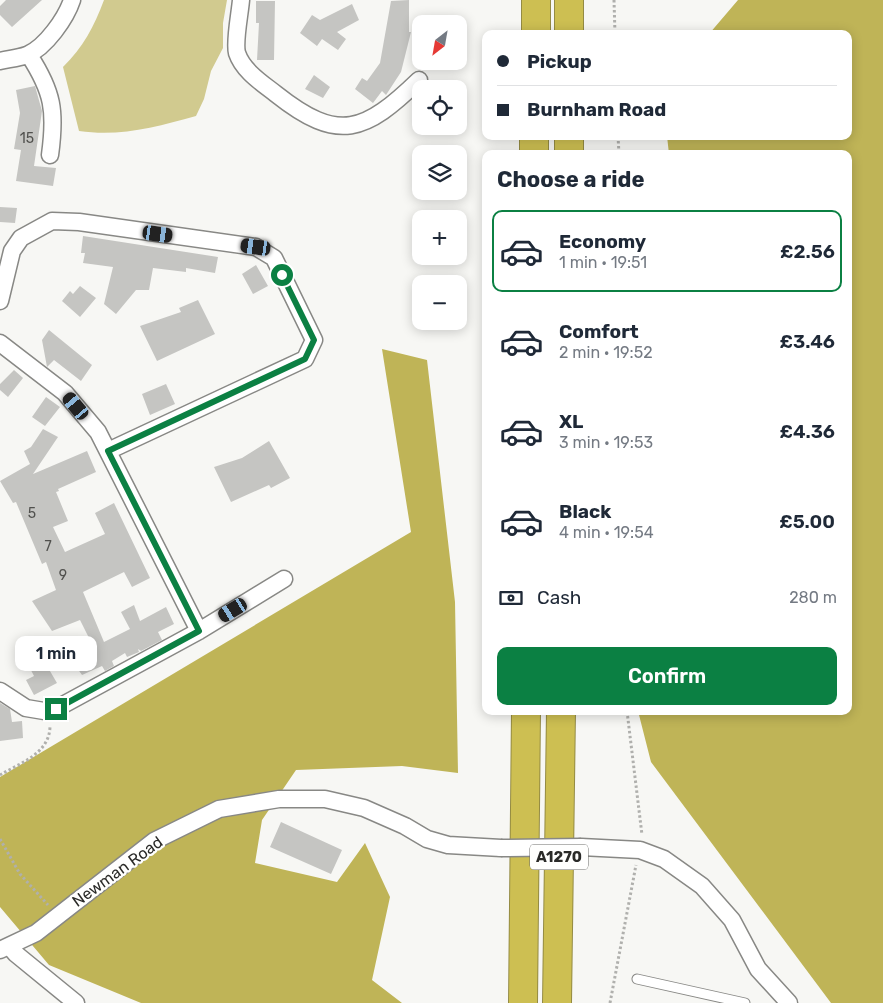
<!DOCTYPE html>
<html lang="en">
<head>
<meta charset="utf-8">
<style>
	:root { --surface:#fff; --page:#f2f2f3; --text:#1f2937; --muted:#747a83; --line:#e0e1e3; --accent:#0b8043 }
	body { margin:0; font-family:Rubik,sans-serif; background:var(--page); color:var(--text); height:100vh; display:flex; flex-direction:column; font-size:19px; white-space:nowrap }
	* { box-sizing:border-box; margin:0 }
	p { font-size:16px; color:var(--muted) }
	.icon { flex:none; width:28px; height:28px; fill:none; stroke:currentColor; stroke-width:2; stroke-linecap:round; stroke-linejoin:round }
	.map { position:relative; flex:1; overflow:hidden }
	.panel { position:absolute; left:482px; top:150px; width:370px; height:565px; display:flex; flex-direction:column; background:var(--surface); border-radius:10px; box-shadow:0 2px 12px #0003 }
	.panel>* { flex:none }
	.guide { position:absolute; left:482px; top:30px; width:370px; height:110px; border-radius:10px; box-shadow:0 2px 12px #0003; display:grid; align-content:center; height:110px; padding:0 15px; background:var(--surface) }
	.needle { width:32px; rotate:211deg }
	.fabs { position:absolute; left:412px; top:15px; display:grid; gap:10px }
	.fabs a { display:grid; place-items:center; width:55px; height:55px; border-radius:10px; background:var(--surface); box-shadow:0 2px 12px #0003; font-size:25px }
	.end { position:absolute; width:22px; height:22px; margin:-11px; border:6px solid #0b8043; background:#fff; box-shadow:0 0 0 2px #fff }
	.from { border-radius:50% }
	.bubble { position:absolute; height:35px; border-radius:10px; background:var(--surface); box-shadow:0 2px 12px #0003; font-size:16px; font-weight:600; line-height:35px; text-align:center }
	.car { position:absolute; width:15px; height:30px; margin:-15px -8px; border-radius:6px; box-shadow:0 0 4px 1px #0007; background:linear-gradient(#222 24%,#8ab4d8 0 40%,#222 0 76%,#8ab4d8 0 86%,#222 0) }
	.guide b { display:flex; align-items:center; gap:18px; height:48px; font-size:19px }
	.guide b+b { border-top:1px solid var(--line) }
	.guide i { width:12px; height:12px; background:var(--text) }
	ul { padding:0; list-style:none }
	li { display:flex; align-items:center; gap:15px; height:82px; margin:0 10px 8px; padding:0 5px; border:2px solid transparent; border-radius:10px }
	li div { flex:1 }
	li b { display:block; font-size:19px }
	li em { font-style:normal; font-weight:600 }
	li.active { border-color:var(--accent) }
	li>.icon { width:45px; height:45px; stroke-width:1.5 }
	h2 { padding:0 15px; font-size:22px; line-height:60px }
	.pay { display:flex; align-items:center; gap:12px; height:55px; padding:0 15px; font-size:19px }
	.pay p { margin-inline-start:auto }
	.action { display:flex; gap:10px; margin-top:auto; padding:10px 15px }
	.action a { flex:1; height:58px; border-radius:10px; background:var(--accent); color:#fff; font-size:20px; font-weight:600; line-height:58px; text-align:center }
	.map>svg:first-child { display:block }
	.green { fill:#d1ca8f }
	.forest { fill:#bfb457 }
	.building { fill:#c5c5c2 }
	.lines { fill:none; stroke-linecap:round; stroke-linejoin:round }
	.lane-casing { stroke:#888885; stroke-width:11 }
	.street-casing { stroke:#888885; stroke-width:19 }
	.highway-casing { stroke:#948b43; stroke-width:30 }
	.path { stroke:#b0b0ad; stroke-width:3; stroke-dasharray:2.5 2.5; stroke-linecap:butt }
	.lane { stroke:#fff; stroke-width:9 }
	.street { stroke:#fff; stroke-width:16 }
	.highway { stroke:#cdbf52; stroke-width:28 }
	.street-bridge-casing { stroke:#888885; stroke-width:19; stroke-linecap:butt }
	.street-bridge { stroke:#fff; stroke-width:16 }
	.route { stroke:#0b8043; stroke-width:6 }
	.labels { text-anchor:middle; stroke-width:4.5; stroke-linejoin:round; paint-order:stroke }
	.number-label { font-size:14px; fill:#51514e }
	.shield { fill:#fffffe; stroke:#6a6a68; stroke-width:1 }
	.shield-label { font-size:15px; font-weight:bold; fill:#2a2a28 }
	.street-label { font-size:16px; fill:#2a2a28; stroke:#fffffe }
</style>
</head>
<body>
<div class="map">
<svg width="883" height="1003" viewBox="0 0 883 1003">
	<rect width="100%" height="100%" fill="#f7f7f4"/>
	<path class="green" d="M 104,0 L 227,0 L 223,23 L 223,48 L 211,71 L 204,99 L 196,116 C 156,127 120,137 79,131 L 63,67 C 83,47 94,27 104,0 Z"/>
	<path class="forest" d="M 738,0 L 883,0 L 883,1003 L 831,1003 L 651,762 L 638,711 L 849,711 L 849,154 L 669,154 L 667,136 L 849,136 L 849,34 L 709,34 Z
		M 382,349 L 427,360 L 455,602 L 458,773 L 402,766 L 296,770 L 262,820 L 255,863 L 337,882 L 365,843 L 390,897 L 372,980 L 402,1003 L 141,1003 L 49,965 L 0,907 L 0,777 L 411,532 Z"/>
	<path class="building" d="M 6,0 L 42,0 L 12,27 L 0,15 L 0,6 Z
		M 409,0 L 409,32 L 411,32 L 401,72 L 386,95 L 382,91 L 373,103 L 355,89 L 362,78 L 367,81 L 380,63 L 391,1 Z
		M 256,1 L 275,1 L 274,60 L 257,60 L 259,23 L 256,23 Z
		M 352,4 L 359,20 L 337,32 L 346,39 L 338,50 L 322,39 L 317,46 L 300,33 L 312,15 L 320,20 Z
		M 314,75 L 330,87 L 323,98 L 305,89 Z
		M 35,86 L 42,111 L 34,166 L 56,168 L 53,186 L 16,181 L 21,150 L 14,149 L 20,113 L 16,90 Z
		M 0,207 L 17,208 L 15,223 L 0,222 Z
		M 83,236 L 218,257 L 215,273 L 186,268 L 186,272 L 153,268 L 149,290 L 136,290 L 116,314 L 104,304 L 113,267 L 83,263 L 85,253 L 81,253 Z
		M 256,265 L 268,286 L 253,294 L 242,274 Z
		M 80,286 L 96,298 L 80,317 L 62,301 L 70,291 L 73,294 Z
		M 198,300 L 215,334 L 157,361 L 140,326 L 181,312 L 179,308 Z
		M 49,330 L 92,365 L 81,381 L 54,360 L 47,367 L 42,340 Z
		M 14,370 L 23,378 L 8,397 L 0,390 L 0,384 Z
		M 166,384 L 175,404 L 150,415 L 142,394 Z
		M 46,397 L 60,407 L 45,426 L 32,417 Z
		M 43,429 L 58,437 L 33,474 L 87,451 L 96,472 L 58,489 L 59,491 L 56,492 L 68,521 L 53,527 L 65,552 L 105,534 L 95,513 L 114,503 L 150,578 L 132,587 L 124,572 L 83,592 L 104,642 L 130,629 L 121,612 L 134,605 L 140,621 L 166,607 L 174,624 L 158,632 L 162,640 L 141,651 L 138,649 L 139,652 L 127,657 L 125,653 L 112,661 L 114,666 L 105,671 L 102,666 L 82,675 L 72,661 L 95,650 L 80,620 L 52,631 L 32,601 L 56,590 L 46,562 L 42,564 L 16,502 L 13,503 L 0,481 L 30,464 L 24,451 L 31,447 Z
		M 269,441 L 290,478 L 271,488 L 269,485 L 231,502 L 214,467 L 242,458 Z
		M 30,637 L 57,683 L 34,695 L 26,680 L 34,676 L 18,645 Z
		M 0,703 L 10,709 L 12,722 L 22,721 L 23,738 L 0,741 Z
		M 281,822 L 342,850 L 331,874 L 270,847 Z"/>
	<g class="lines">
		<g class="lane-casing">
			<path id="lane" d="M 637,979 L 745,1003"/>
		</g>
		<g class="street-casing">
			<path id="street" d="M 241,0 C 240,13 234,42 237,53 C 243,71 262,83 276,94 C 339,144 365,132 419,80
				M 29,55 C 53,92 56,111 50,155
				M 0,61 C 9,59 19,58 27,55 C 46,47 66,18 72,0
				M 0,301 L 12,251 L 21,238 L 52,221 L 79,222 L 256,247 L 274,258 L 314,340 L 305,359 L 108,451
				M 0,343 L 65,393 L 98,432 L 199,631
				M 0,691 L 26,708 L 50,712 L 199,631 L 284,579
				M 581,847 L 640,850 L 664,859 L 702,886 L 732,920 L 758,969 L 789,1003
				M 10,947 L 16,954 L 76,1003
				M 0,950 L 36,933 L 154,841 L 219,809 L 279,799 L 325,799 L 364,808 L 405,826 L 427,839 L 448,845 L 501,848"/>
		</g>
		<g class="highway-casing">
			<path id="highway" d="M 569,0 L 569,34
				M 536,34 L 536,0
				M 569,136 L 569,154
				M 534,154 L 534,136
				M 523,1003 L 526,711
				M 557,1003 L 561,711"/>
		</g>
		<path class="path" d="M 614,0 L 615,34
			M 618,136 L 619,154
			M 627,711 L 642,835
			M 0,775 C 20,763 49,754 50,727
			M 0,839 L 20,874 L 48,905
			M 610,1003 L 636,865"/>
		<use href="#lane" class="lane"/>
		<use href="#street" class="street"/>
		<use href="#highway" class="highway"/>
		<g class="street-bridge-casing">
			<path id="street-bridge" d="M 501,848 L 581,847"/>
		</g>
		<use href="#street-bridge" class="street-bridge"/>
	</g>
	<g class="lines">
		<path class="route" d="M 56,709 L 199,631 L 108,451 L 305,359 L 314,340 L 282,275"/>
	</g>
	<g class="labels">
		<g class="number-label">
			<text x="27" y="143">15</text>
			<text x="32" y="518">5</text>
			<text x="48" y="551">7</text>
			<text x="63" y="580">9</text>
		</g>
		<rect class="shield" x="530" y="844.5" width="58" height="25" rx="4"/>
		<g class="shield-label">
			<text x="559" y="862">A1270</text>
		</g>
		<g class="street-label">
			<text transform="translate(117 871) rotate(-36)" y="6">Newman Road</text>
		</g>
	</g>
</svg>
<div class="fabs">
<a><svg class="needle" viewBox="-14 -14 28 28"><path d="M0-13l5 13h-10z" fill="#e53935"/><path d="M0 13l5-13h-10z" fill="#747a83"/></svg></a>
<a><svg class="icon" aria-label="locate" viewBox="0 0 24 24"><circle cx="12" cy="12" r="6"/><path d="M12 2v4M12 18v4M2 12h4M18 12h4"/></svg></a>
<a><svg class="icon" aria-label="layers" viewBox="0 0 24 24"><path d="M12 4l9 5-9 5-9-5zM3 14l9 5 9-5"/></svg></a>
<a>+</a>
<a>−</a>
</div>
<i class="end from" style="left:282px;top:275px"></i>
<i class="end" style="left:56px;top:709px"></i>
<div class="bubble" style="left:15px;top:636px;width:82px">1 min</div>
<i class="car" style="left:158px;top:234px;rotate:98deg"></i>
<i class="car" style="left:256px;top:247px;rotate:278deg"></i>
<i class="car" style="left:76px;top:406px;rotate:320deg"></i>
<i class="car" style="left:233px;top:610px;rotate:239deg"></i>
<div class="guide">
<b><i class="from"></i>Pickup</b>
<b><i></i>Burnham Road</b>
</div>
<section class="panel">
<h2>Choose a ride</h2>
<ul>
<li class="active"><svg class="icon" aria-label="car" viewBox="0 0 24 24"><path d="M5 17H2v-5l4-1 3-4h7l3 4 3 1v5h-3M9 17h6M6 11h13"/><circle cx="7" cy="17" r="2"/><circle cx="17" cy="17" r="2"/></svg><div><b>Economy</b><p>1 min · 19:51</p></div><em>£2.56</em></li>
<li><svg class="icon" aria-label="car" viewBox="0 0 24 24"><path d="M5 17H2v-5l4-1 3-4h7l3 4 3 1v5h-3M9 17h6M6 11h13"/><circle cx="7" cy="17" r="2"/><circle cx="17" cy="17" r="2"/></svg><div><b>Comfort</b><p>2 min · 19:52</p></div><em>£3.46</em></li>
<li><svg class="icon" aria-label="car" viewBox="0 0 24 24"><path d="M5 17H2v-5l4-1 3-4h7l3 4 3 1v5h-3M9 17h6M6 11h13"/><circle cx="7" cy="17" r="2"/><circle cx="17" cy="17" r="2"/></svg><div><b>XL</b><p>3 min · 19:53</p></div><em>£4.36</em></li>
<li><svg class="icon" aria-label="car" viewBox="0 0 24 24"><path d="M5 17H2v-5l4-1 3-4h7l3 4 3 1v5h-3M9 17h6M6 11h13"/><circle cx="7" cy="17" r="2"/><circle cx="17" cy="17" r="2"/></svg><div><b>Black</b><p>4 min · 19:54</p></div><em>£5.00</em></li>
</ul>
<div class="pay"><svg class="icon" aria-label="cash" viewBox="0 0 24 24"><path d="M3 7h18v10H3z"/><circle cx="12" cy="12" r="2"/></svg>Cash<p>280 m</p></div>
<div class="action"><a>Confirm</a></div>
</section>
</div>
</body>
</html>
